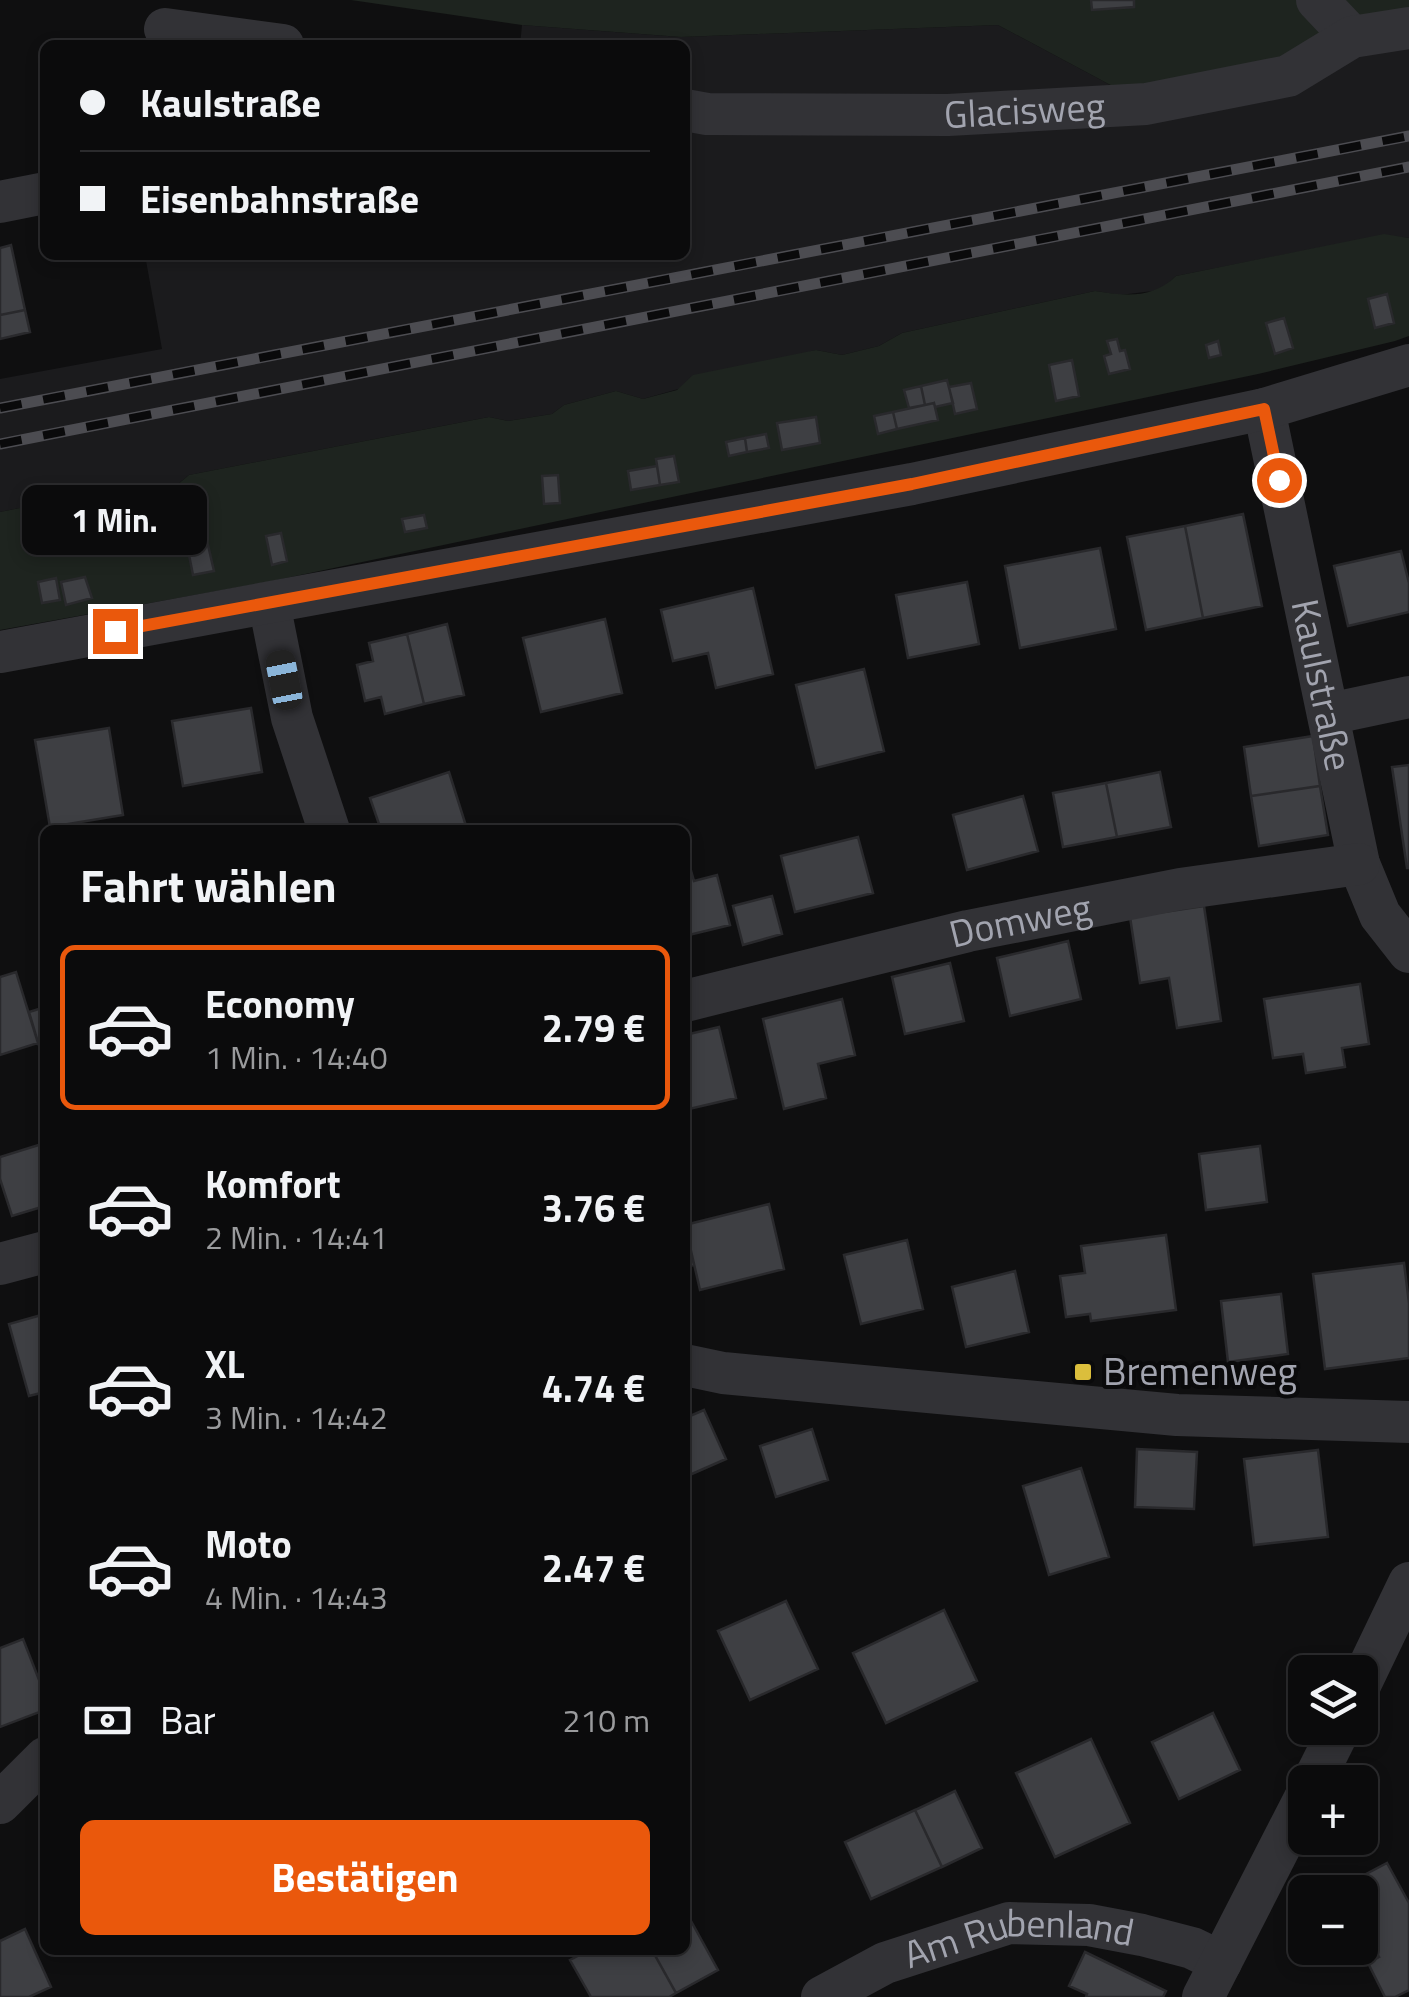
<!DOCTYPE html>
<html lang="de">
<head>
<meta charset="utf-8">
<style>
	:root { --surface:#0b0b0c; --page:#19191a; --text:#f1f3f6; --muted:#9a9b9d; --line:#2b2b2d; --accent:#ea580c }
	body { margin:0; font-family:"Titillium Web",sans-serif; background:var(--page); color:var(--text); height:100vh; display:flex; flex-direction:column; font-size:38px; white-space:nowrap }
	* { box-sizing:border-box; margin:0 }
	p { font-size:32px; color:var(--muted) }
	.icon { flex:none; width:55px; height:55px; fill:none; stroke:currentColor; stroke-width:2; stroke-linecap:round; stroke-linejoin:round }
	.map { position:relative; flex:1; overflow:hidden }
	.panel { position:absolute; left:40px; top:825px; width:650px; height:1130px; display:flex; flex-direction:column; background:var(--surface); border-radius:15px; box-shadow:0 5px 15px #0003,0 0 0 2px var(--line) }
	.panel>* { flex:none }
	.guide { position:absolute; left:40px; top:40px; width:650px; height:220px; border-radius:15px; box-shadow:0 5px 15px #0003,0 0 0 2px var(--line); display:grid; align-content:center; height:220px; padding:0 40px; background:var(--surface) }
	.controls { position:absolute; left:1288px; top:1655px; display:grid; gap:20px }
	.controls a { display:grid; place-items:center; width:90px; height:90px; border-radius:15px; background:var(--surface); box-shadow:0 5px 15px #0003,0 0 0 2px var(--line); font-size:50px }
	.end { position:absolute; width:45px; height:45px; margin:-22px; border:12px solid #ea580c; background:#fff; box-shadow:0 0 0 5px #fff }
	.from { border-radius:50% }
	.bubble { position:absolute; height:70px; border-radius:15px; background:var(--surface); box-shadow:0 5px 15px #0003,0 0 0 2px var(--line); font-size:32px; font-weight:700; line-height:70px; text-align:center }
	.car { position:absolute; width:30px; height:60px; margin:-30px -15px; border-radius:12px; box-shadow:0 0 8px 2px #0007; background:linear-gradient(#222 24%,#8ab4d8 0 40%,#222 0 76%,#8ab4d8 0 86%,#222 0) }
	.guide b { display:flex; align-items:center; gap:35px; height:95px; font-size:38px }
	.guide b+b { border-top:2px solid var(--line) }
	.guide i { width:25px; height:25px; background:var(--text) }
	ul { padding:0; list-style:none }
	li { display:flex; align-items:center; gap:30px; height:165px; margin:0 20px 15px; padding:0 20px; border:5px solid transparent; border-radius:15px }
	li div { flex:1 }
	li b { display:block; font-size:38px }
	li em { font-style:normal; font-weight:700 }
	li.selected { border-color:var(--accent) }
	li>.icon { width:90px; height:90px; stroke-width:1.5 }
	h2 { padding:0 40px; font-size:45px; line-height:120px }
	.pay { display:flex; align-items:center; gap:25px; height:110px; padding:0 40px; font-size:38px }
	.pay p { margin-inline-start:auto }
	.primary-button { display:flex; gap:20px; margin-top:auto; padding:20px 40px }
	.primary-button a { flex:1; height:115px; border-radius:15px; background:var(--accent); color:#fff; font-size:40px; font-weight:700; line-height:115px; text-align:center }
	.map>svg:first-child { display:block }
	.built { fill:#1b1b1d }
	.green { fill:#1e241f }
	.building { fill:#3e3f43; stroke:#29292c; stroke-width:2.5 }
	.lines { fill:none; stroke-linecap:round; stroke-linejoin:round }
	.minor { stroke:#323236; stroke-width:42 }
	.rail-casing { stroke:#4c4c51; stroke-width:11 }
	.rail { stroke:#0a0a0b; stroke-width:8; stroke-dasharray:22; stroke-linecap:butt }
	.route { stroke:#ea580c; stroke-width:12 }
	.poi-dot { fill:#dbbe3c; stroke:#0a0a0b; stroke-width:4 }
	.labels { text-anchor:middle; stroke-width:8; stroke-linejoin:round; paint-order:stroke }
	.street-label { font-size:38px; fill:#a2a4af; stroke:#0a0a0b }
	.poi-label { font-size:38px; fill:#a2a4af; stroke:#0a0a0b; text-anchor:start }
</style>
</head>
<body>
<div class="map">
<svg width="1409" height="1997" viewBox="0 0 1409 1997">
	<rect width="100%" height="100%" fill="#0f0f10"/>
	<path class="built" d="M 522,25 L 681,37 L 998,25 L 1146,104 L 1409,28 L 1409,238 L 1384,235 L 1176,276 L 1161,290 L 1120,295 L 1095,291 L 902,333 L 879,346 L 842,355 L 816,350 L 643,399 L 616,391 L 564,405 L 552,414 L 508,421 L 489,417 L 189,475 L 171,490 L 71,511 L 45,503 L 0,512 L 0,379 L 162,349 L 145,255 L 685,255 L 685,45 L 520,45 Z"/>
	<path class="green" d="M 351,0 L 1409,0 L 1409,28 L 1146,104 L 998,25 L 681,37 L 522,25 Z
		M 1384,234 L 1409,238 L 1409,336 L 1395,341 L 1258,374 L 267,582 L 0,630 L 0,512 L 45,503 L 71,511 L 171,490 L 189,475 L 489,417 L 508,421 L 552,414 L 564,405 L 616,391 L 643,399 L 677,390 L 693,375 L 816,350 L 842,355 L 879,346 L 902,333 L 1095,291 C 1126,296 1152,299 1176,276 Z"/>
	<path class="building" d="M 1091,0 L 1134,0 L 1134,7 L 1092,10 Z
		M 11,245 L 25,310 L 0,315 L 0,248 Z
		M 1387,294 L 1394,323 L 1375,328 L 1368,299 Z
		M 25,310 L 30,332 L 0,339 L 0,315 Z
		M 1284,318 L 1293,348 L 1275,354 L 1266,323 Z
		M 1117,339 L 1120,351 L 1125,350 L 1130,369 L 1109,374 L 1104,356 L 1111,354 L 1107,341 Z
		M 1218,341 L 1221,355 L 1209,358 L 1206,345 Z
		M 1072,360 L 1079,396 L 1056,401 L 1049,365 Z
		M 947,380 L 953,403 L 935,407 L 934,403 L 925,405 L 921,386 Z
		M 971,383 L 977,409 L 955,414 L 949,387 Z
		M 921,386 L 925,405 L 909,408 L 904,390 Z
		M 934,403 L 938,420 L 897,429 L 893,412 Z
		M 893,412 L 897,429 L 878,434 L 874,416 Z
		M 816,417 L 820,443 L 782,450 L 777,423 Z
		M 766,434 L 769,448 L 747,452 L 745,438 Z
		M 745,438 L 747,452 L 729,456 L 726,442 Z
		M 674,456 L 679,482 L 660,485 L 656,459 Z
		M 657,466 L 660,485 L 631,490 L 628,471 Z
		M 558,475 L 560,503 L 544,504 L 542,476 Z
		M 1243,514 L 1262,606 L 1203,618 L 1185,526 Z
		M 424,515 L 427,528 L 405,532 L 402,519 Z
		M 1185,526 L 1203,618 L 1146,630 L 1127,537 Z
		M 281,533 L 287,561 L 272,565 L 266,536 Z
		M 208,545 L 214,571 L 193,575 L 188,550 Z
		M 1100,548 L 1116,629 L 1020,648 L 1005,566 Z
		M 1401,551 L 1409,583 L 1409,612 L 1348,626 L 1334,566 Z
		M 85,577 L 92,598 L 66,605 L 61,582 Z
		M 56,578 L 60,600 L 42,603 L 38,582 Z
		M 967,582 L 979,644 L 908,658 L 896,595 Z
		M 753,588 L 773,674 L 716,688 L 708,653 L 673,661 L 661,610 Z
		M 605,619 L 622,693 L 541,712 L 523,638 Z
		M 447,624 L 464,695 L 424,704 L 407,634 Z
		M 407,634 L 424,704 L 385,714 L 381,697 L 365,701 L 357,665 L 373,661 L 369,643 Z
		M 864,669 L 884,751 L 816,768 L 796,685 Z
		M 251,708 L 262,772 L 183,786 L 172,721 Z
		M 109,728 L 123,815 L 50,827 L 35,740 Z
		M 1313,736 L 1320,786 L 1251,796 L 1244,747 Z
		M 1409,765 L 1409,868 L 1407,868 L 1392,767 Z
		M 449,772 L 467,829 L 381,830 L 370,798 Z
		M 1160,772 L 1171,827 L 1117,837 L 1106,783 Z
		M 1106,783 L 1117,837 L 1063,847 L 1053,793 Z
		M 1320,786 L 1328,835 L 1259,846 L 1251,796 Z
		M 1023,796 L 1038,851 L 967,870 L 953,815 Z
		M 858,837 L 873,893 L 795,912 L 781,856 Z
		M 690,867 L 694,881 L 717,875 L 730,925 L 685,936 L 685,869 Z
		M 772,896 L 782,934 L 743,945 L 733,906 Z
		M 1204,906 L 1221,1021 L 1177,1028 L 1169,978 L 1140,983 L 1130,917 Z
		M 1068,941 L 1081,999 L 1010,1016 L 997,958 Z
		M 950,963 L 964,1021 L 905,1034 L 892,977 Z
		M 16,972 L 38,1043 L 0,1055 L 0,977 Z
		M 1360,984 L 1369,1044 L 1342,1048 L 1345,1067 L 1306,1073 L 1303,1054 L 1273,1058 L 1264,999 Z
		M 842,999 L 855,1055 L 818,1064 L 826,1098 L 784,1109 L 763,1019 Z
		M 45,1007 L 45,1066 L 29,1012 Z
		M 719,1027 L 736,1098 L 685,1110 L 685,1035 Z
		M 45,1143 L 45,1206 L 12,1216 L 0,1179 L 0,1157 Z
		M 1260,1146 L 1267,1202 L 1206,1210 L 1199,1154 Z
		M 769,1204 L 784,1269 L 700,1290 L 685,1225 Z
		M 685,1229 L 694,1265 L 685,1267 Z
		M 1166,1235 L 1176,1310 L 1091,1321 L 1090,1314 L 1066,1317 L 1060,1276 L 1085,1273 L 1081,1246 Z
		M 907,1240 L 923,1309 L 861,1324 L 844,1255 Z
		M 1404,1263 L 1409,1303 L 1409,1358 L 1325,1369 L 1313,1274 Z
		M 1015,1271 L 1029,1332 L 966,1347 L 952,1287 Z
		M 1281,1294 L 1288,1354 L 1228,1362 L 1221,1301 Z
		M 45,1314 L 45,1392 L 29,1396 L 9,1324 Z
		M 704,1410 L 726,1459 L 685,1477 L 685,1418 Z
		M 812,1429 L 828,1480 L 776,1497 L 760,1446 Z
		M 1137,1449 L 1197,1452 L 1194,1509 L 1135,1507 Z
		M 1318,1450 L 1328,1537 L 1254,1545 L 1244,1459 Z
		M 1081,1468 L 1109,1557 L 1049,1575 L 1023,1486 Z
		M 786,1601 L 818,1669 L 750,1700 L 718,1631 Z
		M 944,1610 L 977,1681 L 886,1723 L 853,1653 Z
		M 23,1639 L 45,1695 L 45,1710 L 0,1727 L 0,1648 Z
		M 1213,1713 L 1240,1770 L 1179,1799 L 1152,1742 Z
		M 1091,1739 L 1130,1823 L 1055,1857 L 1016,1773 Z
		M 955,1791 L 982,1848 L 942,1867 L 915,1810 Z
		M 915,1810 L 942,1867 L 871,1899 L 845,1842 Z
		M 1387,1863 L 1409,1903 L 1409,1990 L 1395,1997 L 1385,1997 L 1368,1963 L 1379,1957 L 1360,1922 L 1360,1892 L 1332,1892 Z
		M 685,1910 L 718,1970 L 676,1993 L 652,1950 L 685,1950 Z
		M 25,1929 L 51,1987 L 29,1997 L 0,1997 L 0,1941 Z
		M 589,1950 L 652,1950 L 676,1993 L 669,1997 L 591,1997 L 570,1960 Z
		M 1085,1952 L 1166,1991 L 1163,1997 L 1086,1997 L 1087,1994 L 1069,1986 Z"/>
	<g class="lines">
		<g class="minor">
			<path d="M 1317,0 L 1352,37"/>
			<path d="M 165,29 L 283,45"/>
			<path id="s1" d="M 685,110 L 707,114 L 948,115 L 1146,104 L 1288,76 L 1352,37 L 1409,28"/>
			<path d="M 0,202 L 45,193"/>
			<path id="s2" d="M 1264,409 L 1359,864 L 1380,915 L 1409,952"/>
			<path d="M 269,603 L 292,718 L 329,830"/>
			<path d="M 0,652 L 912,484 L 1264,409 L 1409,365"/>
			<path d="M 1329,714 L 1409,697"/>
			<path id="s3" d="M 685,1001 L 968,931 L 1180,889 L 1359,864"/>
			<path d="M 0,1264 L 45,1252"/>
			<path d="M 685,1365 L 723,1373 L 1177,1415 L 1409,1422"/>
			<path d="M 1360,1685 L 1409,1583"/>
			<path d="M 1313,1782 L 1340,1728"/>
			<path d="M 0,1803 L 45,1758"/>
			<path id="s4" d="M 822,1997 L 885,1963 L 1009,1923 L 1089,1925 L 1142,1935 L 1192,1948 L 1221,1962"/>
			<path d="M 1203,1997 L 1305,1798"/>
		</g>
		<g class="rail-casing">
			<path id="rail" d="M 0,408 L 1409,136
				M 0,444 L 1409,167"/>
		</g>
		<use href="#rail" class="rail"/>
	</g>
	<g class="lines">
		<path class="route" d="M 115,631 L 912,484 L 1264,409 L 1279,480"/>
	</g>
	<rect class="poi-dot" x="1073" y="1362" width="20" height="20" rx="5"/>
	<g class="labels">
		<g class="street-label">
			<text dy="13" stroke="none"><textPath href="#s1" startOffset="340">Glacisweg</textPath></text>
			<text dy="13" stroke="none"><textPath href="#s2" startOffset="282">Kaulstraße</textPath></text>
			<text dy="13" stroke="none"><textPath href="#s3" startOffset="345">Domweg</textPath></text>
			<text dy="13" stroke="none"><textPath href="#s4" startOffset="210">Am Rubenland</textPath></text>
		</g>
		<g class="poi-label">
			<text x="1103" y="1385">Bremenweg</text>
		</g>
	</g>
</svg>
<div class="controls">
<a><svg class="icon" aria-label="layers" viewBox="0 0 24 24"><path d="M12 4l9 5-9 5-9-5zM3 14l9 5 9-5"/></svg></a>
<a>+</a>
<a>−</a>
</div>
<i class="end from" style="left:1279px;top:480px"></i>
<i class="end" style="left:115px;top:631px"></i>
<div class="bubble" style="left:22px;top:485px;width:185px">1 Min.</div>
<i class="car" style="left:284px;top:680px;rotate:349deg"></i>
<div class="guide">
<b><i class="from"></i>Kaulstraße</b>
<b><i></i>Eisenbahnstraße</b>
</div>
<section class="panel">
<h2>Fahrt wählen</h2>
<ul>
<li class="selected"><svg class="icon" aria-label="car" viewBox="0 0 24 24"><path d="M5 17H2v-5l4-1 3-4h7l3 4 3 1v5h-3M9 17h6M6 11h13"/><circle cx="7" cy="17" r="2"/><circle cx="17" cy="17" r="2"/></svg><div><b>Economy</b><p>1 Min. · 14:40</p></div><em>2.79 €</em></li>
<li><svg class="icon" aria-label="car" viewBox="0 0 24 24"><path d="M5 17H2v-5l4-1 3-4h7l3 4 3 1v5h-3M9 17h6M6 11h13"/><circle cx="7" cy="17" r="2"/><circle cx="17" cy="17" r="2"/></svg><div><b>Komfort</b><p>2 Min. · 14:41</p></div><em>3.76 €</em></li>
<li><svg class="icon" aria-label="car" viewBox="0 0 24 24"><path d="M5 17H2v-5l4-1 3-4h7l3 4 3 1v5h-3M9 17h6M6 11h13"/><circle cx="7" cy="17" r="2"/><circle cx="17" cy="17" r="2"/></svg><div><b>XL</b><p>3 Min. · 14:42</p></div><em>4.74 €</em></li>
<li><svg class="icon" aria-label="car" viewBox="0 0 24 24"><path d="M5 17H2v-5l4-1 3-4h7l3 4 3 1v5h-3M9 17h6M6 11h13"/><circle cx="7" cy="17" r="2"/><circle cx="17" cy="17" r="2"/></svg><div><b>Moto</b><p>4 Min. · 14:43</p></div><em>2.47 €</em></li>
</ul>
<div class="pay"><svg class="icon" aria-label="cash" viewBox="0 0 24 24"><path d="M3 7h18v10H3z"/><circle cx="12" cy="12" r="2"/></svg>Bar<p>210 m</p></div>
<div class="primary-button"><a>Bestätigen</a></div>
</section>
</div>
</body>
</html>
